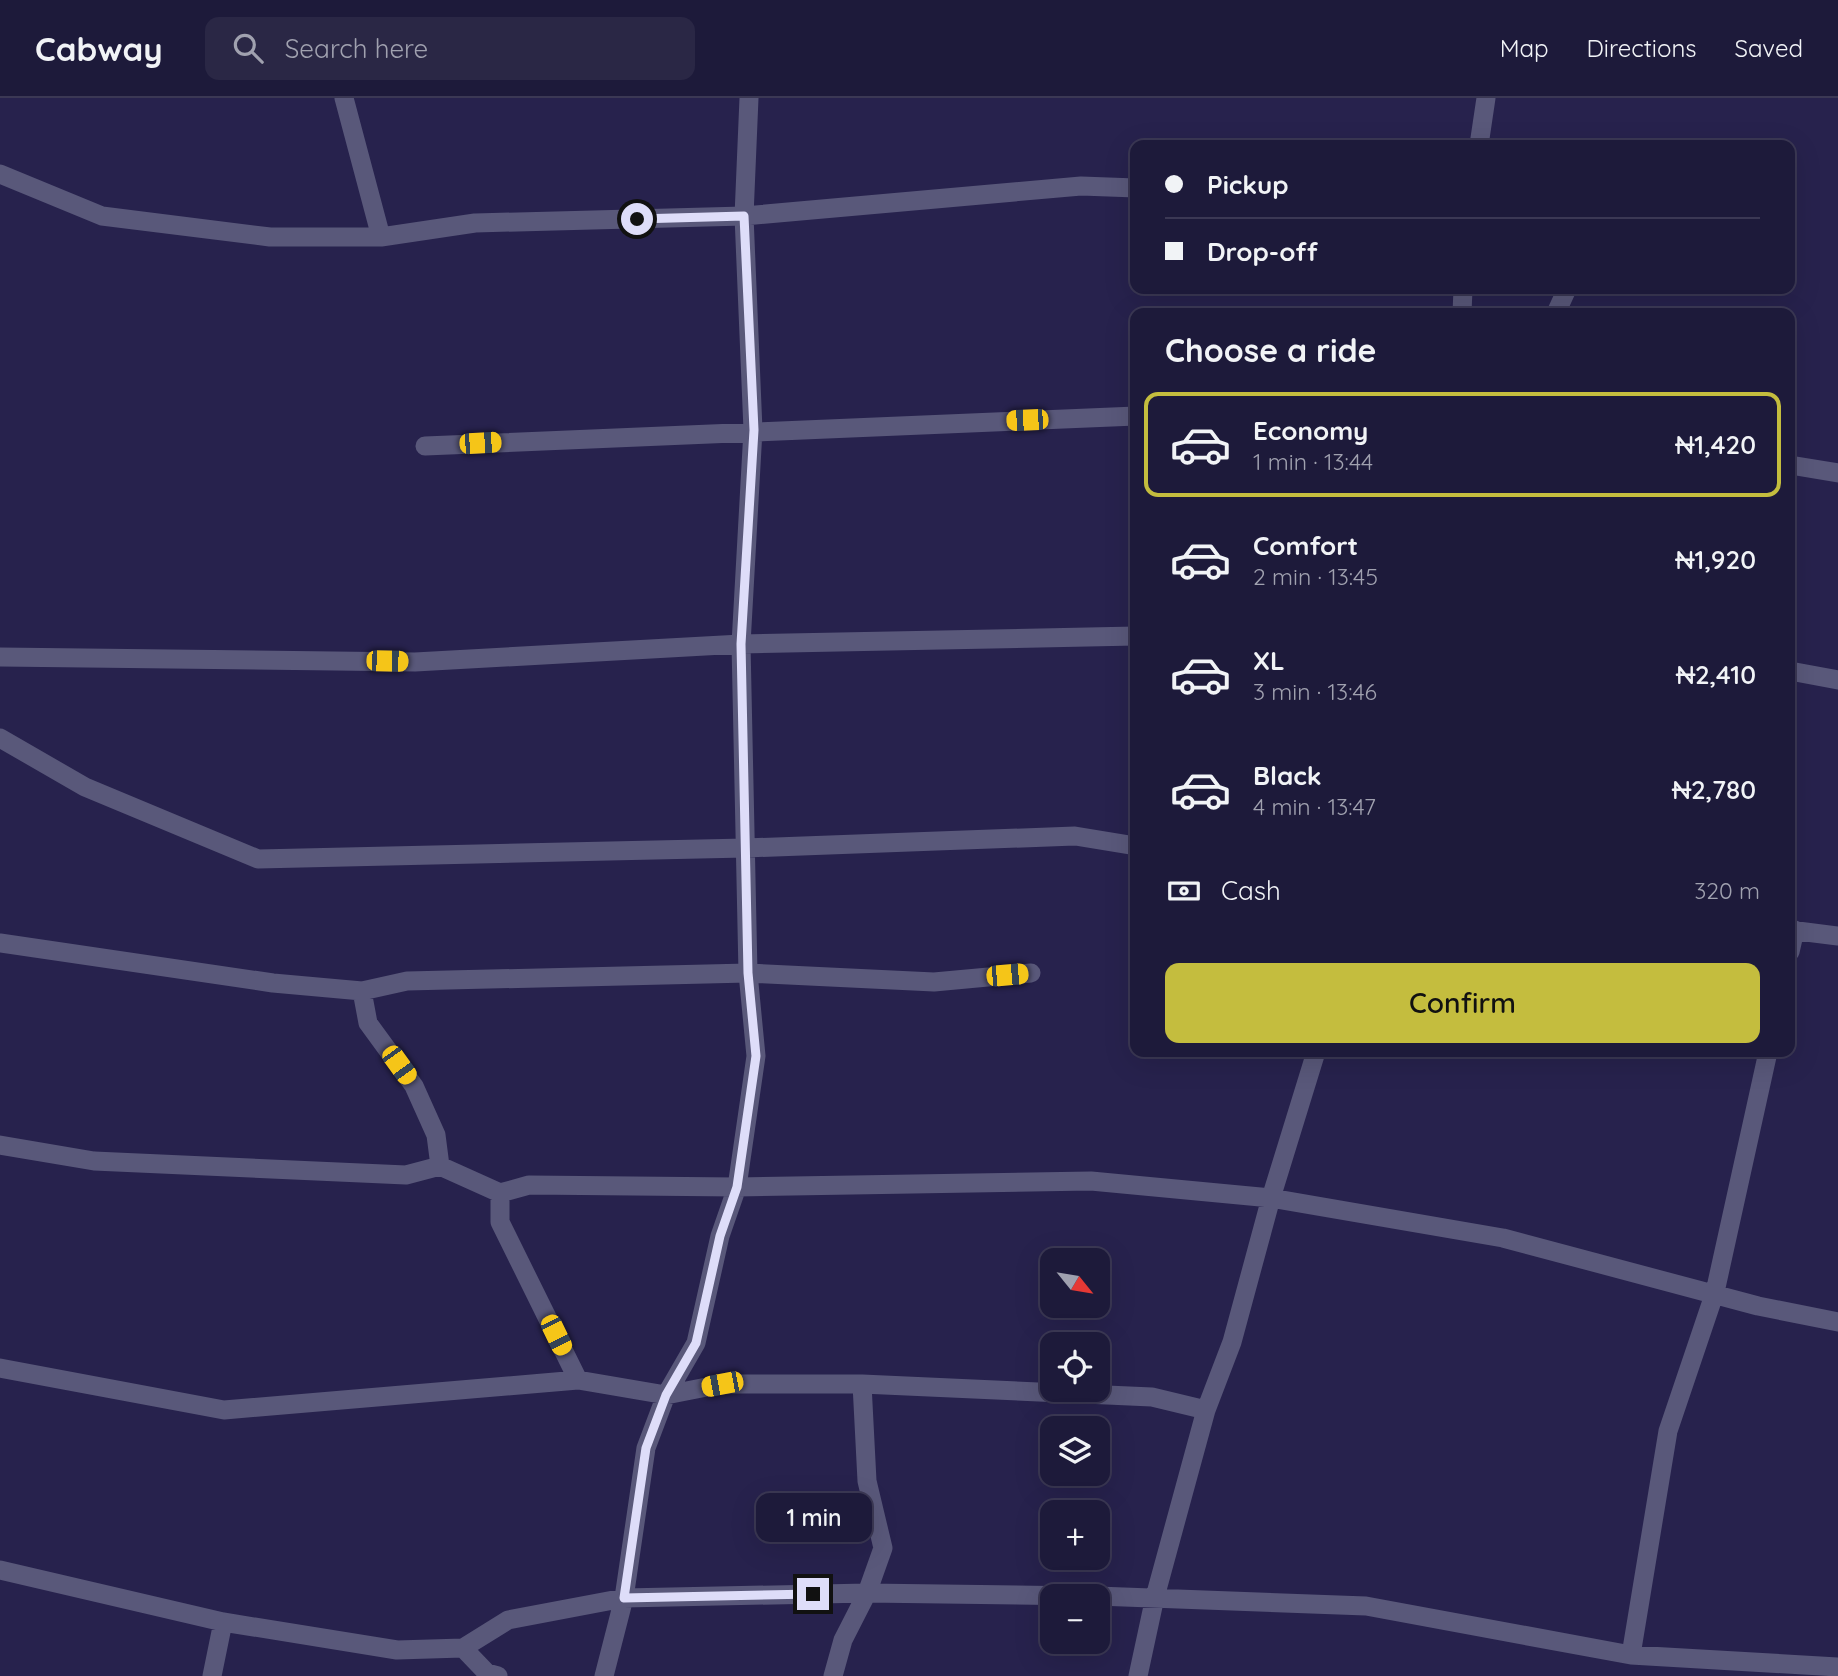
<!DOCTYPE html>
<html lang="en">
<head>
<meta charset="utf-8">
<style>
	:root { --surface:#1d1a3a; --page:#2a2745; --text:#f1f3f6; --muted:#a0a1af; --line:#3b3854; --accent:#c4bd3e }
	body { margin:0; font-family:Quicksand,sans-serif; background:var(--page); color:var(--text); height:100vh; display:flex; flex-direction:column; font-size:26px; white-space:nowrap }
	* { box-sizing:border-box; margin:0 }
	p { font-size:23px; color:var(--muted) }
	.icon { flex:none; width:38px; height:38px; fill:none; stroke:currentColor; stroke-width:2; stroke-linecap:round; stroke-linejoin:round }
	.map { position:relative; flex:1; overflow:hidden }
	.sheet { position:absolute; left:1130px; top:210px; width:665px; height:749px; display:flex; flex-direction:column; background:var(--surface); border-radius:14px; box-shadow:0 7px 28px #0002,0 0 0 2px var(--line) }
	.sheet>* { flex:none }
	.hud { position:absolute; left:1130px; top:42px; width:665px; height:154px; border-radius:14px; box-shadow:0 7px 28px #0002,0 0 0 2px var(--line); display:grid; align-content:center; height:154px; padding:0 35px; background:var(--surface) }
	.needle { width:46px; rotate:120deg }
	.fabs { position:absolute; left:1040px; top:1150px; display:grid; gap:14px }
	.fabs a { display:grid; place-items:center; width:70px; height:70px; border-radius:14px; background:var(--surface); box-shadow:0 7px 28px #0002,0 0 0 2px var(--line); font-size:35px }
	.end { position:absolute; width:32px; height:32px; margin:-16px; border:9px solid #deddf9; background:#111; box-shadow:0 0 0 4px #111 }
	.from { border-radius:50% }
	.bubble { position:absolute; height:49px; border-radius:14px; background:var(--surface); box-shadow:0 7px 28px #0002,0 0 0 2px var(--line); font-size:23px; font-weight:600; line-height:49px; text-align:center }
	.car { position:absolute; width:21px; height:42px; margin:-21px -10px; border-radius:9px; box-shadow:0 0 5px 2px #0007; background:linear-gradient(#f5c518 24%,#345 0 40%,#f5c518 0 76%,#345 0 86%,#f5c518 0) }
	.hud b { display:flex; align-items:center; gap:24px; height:66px; font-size:26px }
	.hud b+b { border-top:2px solid var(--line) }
	.hud i { width:18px; height:18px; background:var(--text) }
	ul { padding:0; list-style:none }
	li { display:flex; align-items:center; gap:21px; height:105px; margin:0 14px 10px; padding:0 21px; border:4px solid transparent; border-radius:14px }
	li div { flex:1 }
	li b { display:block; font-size:26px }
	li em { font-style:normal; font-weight:600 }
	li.selected { border-color:var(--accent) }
	li>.icon { width:63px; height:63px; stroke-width:1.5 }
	h2 { padding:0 35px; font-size:32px; line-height:84px }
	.pay { display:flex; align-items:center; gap:18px; height:77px; padding:0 35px; font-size:26px }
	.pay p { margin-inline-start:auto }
	.primary-button { display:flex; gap:14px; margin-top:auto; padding:14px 35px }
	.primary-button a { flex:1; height:80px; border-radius:14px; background:var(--accent); color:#111; font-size:28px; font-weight:600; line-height:80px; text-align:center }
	header { display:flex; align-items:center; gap:42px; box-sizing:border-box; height:98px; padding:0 35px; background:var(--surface); border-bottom:2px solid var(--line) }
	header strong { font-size:33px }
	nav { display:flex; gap:38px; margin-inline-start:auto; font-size:24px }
	.search { width:490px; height:63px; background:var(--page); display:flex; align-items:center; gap:18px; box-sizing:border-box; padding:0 24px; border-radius:14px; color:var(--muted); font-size:26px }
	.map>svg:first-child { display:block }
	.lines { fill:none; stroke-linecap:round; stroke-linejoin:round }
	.minor { stroke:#59587a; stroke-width:19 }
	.route { stroke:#deddf9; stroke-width:9 }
</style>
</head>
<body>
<header>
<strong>Cabway</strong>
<div class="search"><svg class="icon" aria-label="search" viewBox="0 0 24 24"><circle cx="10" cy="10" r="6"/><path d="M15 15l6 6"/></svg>Search here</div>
<nav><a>Map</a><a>Directions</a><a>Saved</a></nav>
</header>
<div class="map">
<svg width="1838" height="1578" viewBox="0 0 1838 1578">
	<rect width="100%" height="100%" fill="#27224d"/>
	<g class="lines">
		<path class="minor" d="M 344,0 L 381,139
			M 1479,47 L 1486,0
			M 0,76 L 102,118 L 270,139 L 381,139 L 475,125 L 744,118 L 1081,88 L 1136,90
			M 1462,215 L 1463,191
			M 1556,215 L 1567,191
			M 425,348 L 1136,318
			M 1790,367 L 1838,375
			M 0,559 L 415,564 L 741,546 L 1136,538
			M 1790,573 L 1838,582
			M 0,640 L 85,689 L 258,761 L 745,750 L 1075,738 L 1136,748
			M 1790,832 L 1838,838
			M 0,845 L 273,885 L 362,893 L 407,883 L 748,875 L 934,884 L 1031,875
			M 1790,854 L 1795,832
			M 362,893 L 368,925 L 414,988 L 436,1037 L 440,1068
			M 0,1047 L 94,1063 L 406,1077 L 440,1068 L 500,1095 L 529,1087 L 737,1089 L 1091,1083 L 1271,1100 L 1503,1140 L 1758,1208 L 1838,1224
			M 500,1095 L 500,1124 L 578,1282
			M 0,1270 L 224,1312 L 578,1282 L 666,1297 L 722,1286 L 862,1286 L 1152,1299 L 1206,1312
			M 0,1472 L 223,1524 L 397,1552 L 463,1550 L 508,1522 L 624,1500 L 867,1495 L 1085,1498
			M 1097,1498 L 1366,1508 L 1631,1557 L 1838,1569
			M 463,1550 L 487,1575 L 498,1578
			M 1631,1557 L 1668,1333 L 1715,1194 L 1768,954
			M 212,1578 L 223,1524
			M 604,1578 L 624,1500 L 646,1350 L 666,1297 L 696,1245 L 720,1138 L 737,1089 L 756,958 L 748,875 L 741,546 L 753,332 L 744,118 L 749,0
			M 833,1578 L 843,1542 L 867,1495 L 883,1450 L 867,1383 L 862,1286
			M 1138,1578 L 1155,1499 L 1206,1312 L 1232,1244 L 1271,1100 L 1316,954"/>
	</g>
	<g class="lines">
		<path class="route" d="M 637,121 L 744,118 L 754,332 L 741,546 L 748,875 L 756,958 L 737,1089 L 720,1138 L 696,1245 L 666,1297 L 646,1350 L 624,1500 L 813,1496"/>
	</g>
</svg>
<div class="fabs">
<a><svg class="needle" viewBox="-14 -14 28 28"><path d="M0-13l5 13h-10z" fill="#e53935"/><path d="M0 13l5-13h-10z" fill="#a0a1af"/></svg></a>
<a><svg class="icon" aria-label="locate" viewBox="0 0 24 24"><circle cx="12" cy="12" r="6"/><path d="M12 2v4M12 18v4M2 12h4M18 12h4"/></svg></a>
<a><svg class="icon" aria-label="layers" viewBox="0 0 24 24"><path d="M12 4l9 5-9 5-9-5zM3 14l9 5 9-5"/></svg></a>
<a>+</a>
<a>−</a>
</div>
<i class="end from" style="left:637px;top:121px"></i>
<i class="end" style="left:813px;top:1496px"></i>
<div class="bubble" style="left:756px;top:1395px;width:116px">1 min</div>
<i class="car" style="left:1027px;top:322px;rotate:268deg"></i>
<i class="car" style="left:480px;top:345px;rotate:87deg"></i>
<i class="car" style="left:387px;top:563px;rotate:91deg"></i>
<i class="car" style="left:1007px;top:877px;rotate:85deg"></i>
<i class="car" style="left:399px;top:967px;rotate:144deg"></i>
<i class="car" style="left:556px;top:1237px;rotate:154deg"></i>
<i class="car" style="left:722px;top:1286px;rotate:259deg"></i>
<div class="hud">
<b><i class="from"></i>Pickup</b>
<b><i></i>Drop-off</b>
</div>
<section class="sheet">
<h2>Choose a ride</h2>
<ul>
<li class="selected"><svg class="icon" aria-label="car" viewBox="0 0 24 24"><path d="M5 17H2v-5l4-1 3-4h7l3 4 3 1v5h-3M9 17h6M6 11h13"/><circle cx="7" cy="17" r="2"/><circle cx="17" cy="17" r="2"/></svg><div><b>Economy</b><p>1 min · 13:44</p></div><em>₦1,420</em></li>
<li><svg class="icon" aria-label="car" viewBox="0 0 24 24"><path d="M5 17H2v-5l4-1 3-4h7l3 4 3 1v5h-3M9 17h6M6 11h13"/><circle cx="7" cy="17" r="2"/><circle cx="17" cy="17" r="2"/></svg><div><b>Comfort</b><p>2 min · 13:45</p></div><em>₦1,920</em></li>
<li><svg class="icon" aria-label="car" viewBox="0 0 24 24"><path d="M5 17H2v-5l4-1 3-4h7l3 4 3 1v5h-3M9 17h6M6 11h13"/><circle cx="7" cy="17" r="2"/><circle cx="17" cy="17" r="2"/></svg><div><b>XL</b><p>3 min · 13:46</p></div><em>₦2,410</em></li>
<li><svg class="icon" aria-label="car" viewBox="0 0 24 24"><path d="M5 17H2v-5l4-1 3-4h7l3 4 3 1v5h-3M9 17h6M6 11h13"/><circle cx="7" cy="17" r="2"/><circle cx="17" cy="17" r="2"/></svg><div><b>Black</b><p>4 min · 13:47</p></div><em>₦2,780</em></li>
</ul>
<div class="pay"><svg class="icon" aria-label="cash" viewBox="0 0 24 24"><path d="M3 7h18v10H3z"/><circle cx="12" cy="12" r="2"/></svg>Cash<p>320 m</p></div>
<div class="primary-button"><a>Confirm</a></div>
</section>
</div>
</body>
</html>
